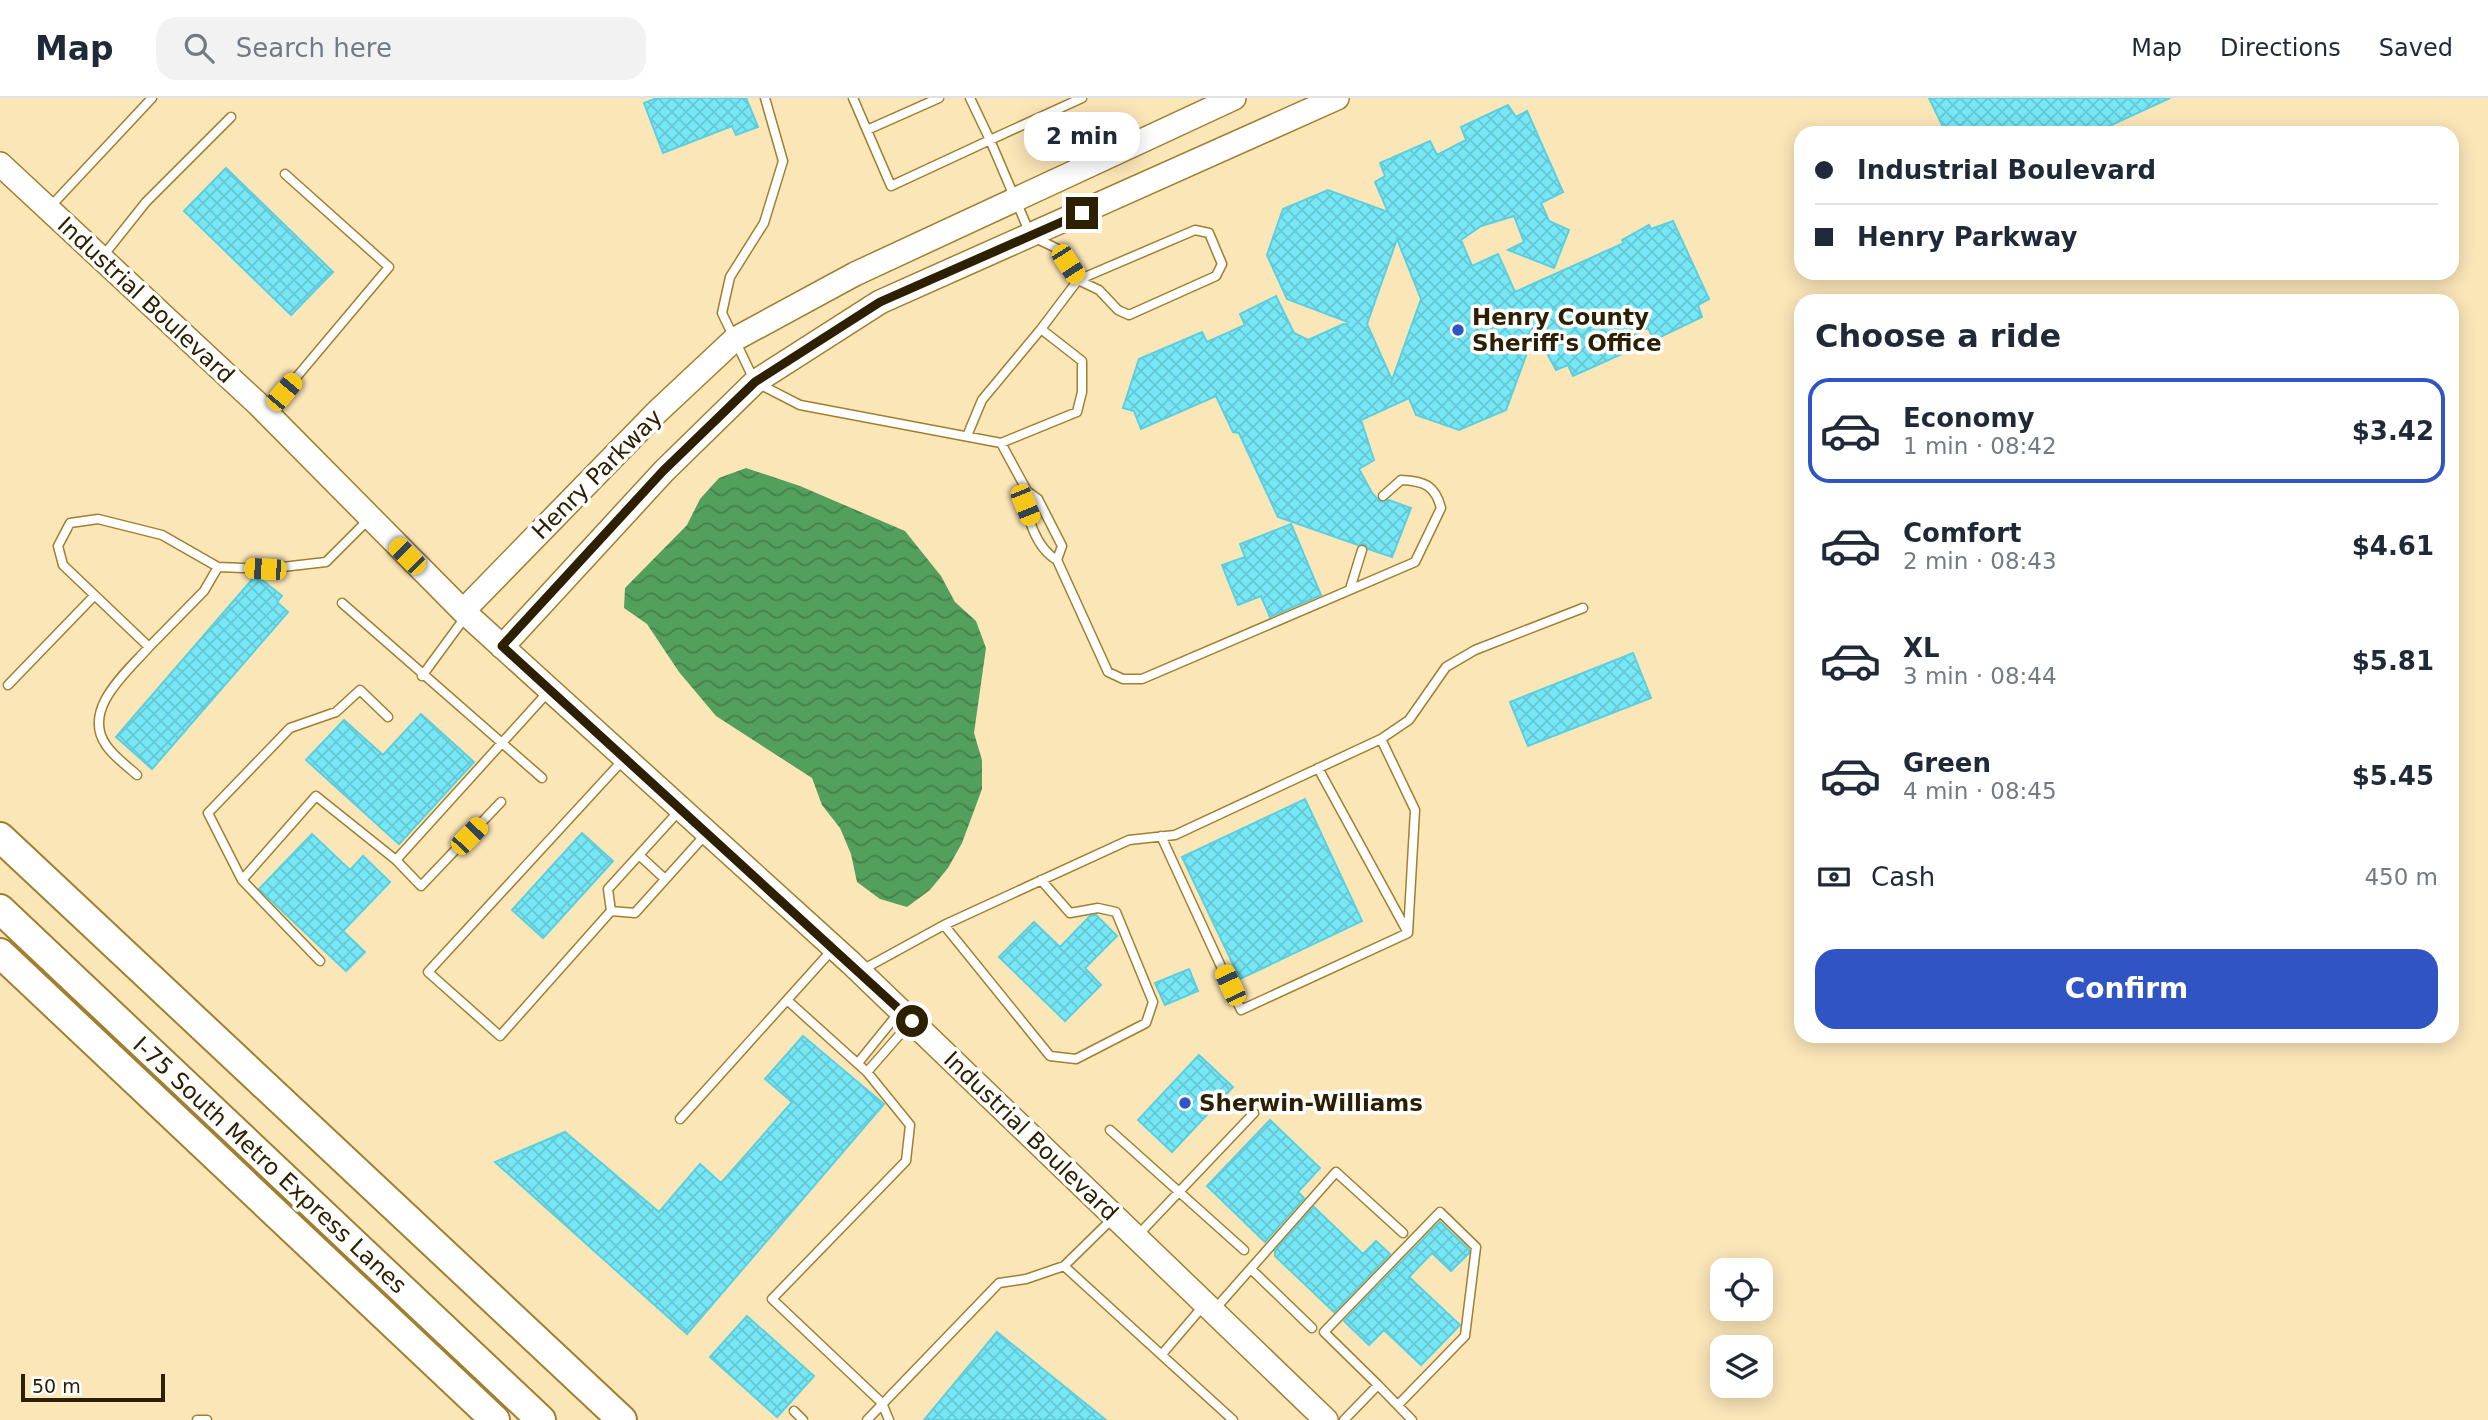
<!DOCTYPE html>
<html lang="en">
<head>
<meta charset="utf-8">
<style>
	:root { --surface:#fff; --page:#f2f2f3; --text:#1f2937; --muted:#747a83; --line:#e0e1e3; --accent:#3054c4 }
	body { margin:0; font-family:"DejaVu Sans",sans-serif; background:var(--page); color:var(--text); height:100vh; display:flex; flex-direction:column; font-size:26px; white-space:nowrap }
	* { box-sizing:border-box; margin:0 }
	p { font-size:23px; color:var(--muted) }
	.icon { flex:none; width:38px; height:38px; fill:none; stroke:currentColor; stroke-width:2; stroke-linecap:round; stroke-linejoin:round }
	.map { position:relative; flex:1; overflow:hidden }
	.drawer { position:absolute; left:1794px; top:196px; width:665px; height:749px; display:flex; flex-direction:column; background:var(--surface); border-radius:21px; box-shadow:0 4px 18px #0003 }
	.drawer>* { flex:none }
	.hud { position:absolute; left:1794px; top:28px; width:665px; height:154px; border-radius:21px; box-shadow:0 4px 18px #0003; display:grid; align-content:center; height:154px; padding:0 21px; background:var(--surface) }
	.fabs { position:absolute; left:1710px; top:1160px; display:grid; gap:14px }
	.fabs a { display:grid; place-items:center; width:63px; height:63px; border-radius:14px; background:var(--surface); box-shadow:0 4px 18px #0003; font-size:35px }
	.scale { position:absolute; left:21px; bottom:18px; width:144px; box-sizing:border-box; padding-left:7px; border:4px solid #2d2000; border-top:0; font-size:19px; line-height:24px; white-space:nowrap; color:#2d2000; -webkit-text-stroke:5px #fff; paint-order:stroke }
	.end { position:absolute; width:32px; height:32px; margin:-16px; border:9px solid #2d2000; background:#fff; box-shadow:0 0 0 4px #fff }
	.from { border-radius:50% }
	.bubble { position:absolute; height:49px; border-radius:21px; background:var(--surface); box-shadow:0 4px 18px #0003; font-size:23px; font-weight:800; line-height:49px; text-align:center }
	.car { position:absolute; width:21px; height:42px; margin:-21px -10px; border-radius:9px; box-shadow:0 0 5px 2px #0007; background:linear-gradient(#f5c518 24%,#345 0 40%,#f5c518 0 76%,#345 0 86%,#f5c518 0) }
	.hud b { display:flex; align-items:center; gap:24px; height:66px; font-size:26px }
	.hud b+b { border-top:2px solid var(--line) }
	.hud i { width:18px; height:18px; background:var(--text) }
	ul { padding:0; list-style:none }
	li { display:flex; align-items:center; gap:21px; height:105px; margin:0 14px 10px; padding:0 7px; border:4px solid transparent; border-radius:21px }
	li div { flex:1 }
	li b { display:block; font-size:26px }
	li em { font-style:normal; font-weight:800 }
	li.active { border-color:var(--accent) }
	li>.icon { width:63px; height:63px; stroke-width:1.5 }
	h2 { padding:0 21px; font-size:32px; line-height:84px }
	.pay { display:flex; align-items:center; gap:18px; height:77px; padding:0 21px; font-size:26px }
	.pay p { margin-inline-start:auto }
	.action { display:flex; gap:14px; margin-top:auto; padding:14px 21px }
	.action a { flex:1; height:80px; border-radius:21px; background:var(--accent); color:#fff; font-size:28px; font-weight:800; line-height:80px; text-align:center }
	header { display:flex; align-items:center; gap:42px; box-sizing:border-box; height:98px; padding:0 35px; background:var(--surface); border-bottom:2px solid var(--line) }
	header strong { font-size:33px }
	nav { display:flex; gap:38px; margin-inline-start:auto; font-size:24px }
	.search { width:490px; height:63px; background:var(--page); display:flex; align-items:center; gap:18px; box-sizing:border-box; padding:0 24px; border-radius:21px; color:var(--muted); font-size:26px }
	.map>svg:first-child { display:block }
	.water { fill:url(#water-waves) }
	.building { fill:url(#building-cross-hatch); stroke:#5ccfde; stroke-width:2; fill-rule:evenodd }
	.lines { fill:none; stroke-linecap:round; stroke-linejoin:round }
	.lane-casing { stroke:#a07f2e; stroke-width:11 }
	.secondary-casing { stroke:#a07f2e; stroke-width:26 }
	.highway-casing { stroke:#a07f2e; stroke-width:32 }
	.lane { stroke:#fff; stroke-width:8 }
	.secondary { stroke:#fff; stroke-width:23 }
	.highway { stroke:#fff; stroke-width:28 }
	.route { stroke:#2d2000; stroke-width:9 }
	.poi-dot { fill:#3054c4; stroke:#fff; stroke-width:2.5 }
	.labels { text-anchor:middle; stroke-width:7; stroke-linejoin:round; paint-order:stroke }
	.street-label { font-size:23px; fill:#2d2000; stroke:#fff }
	.poi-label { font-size:23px; font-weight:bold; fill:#2d2000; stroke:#fff; text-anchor:start }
</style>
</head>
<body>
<header>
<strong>Map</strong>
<div class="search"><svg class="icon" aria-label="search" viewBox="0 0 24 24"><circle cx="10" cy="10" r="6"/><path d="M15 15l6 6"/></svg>Search here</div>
<nav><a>Map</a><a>Directions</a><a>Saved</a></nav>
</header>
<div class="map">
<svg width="2488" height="1322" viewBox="0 0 2488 1322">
	<defs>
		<pattern id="water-waves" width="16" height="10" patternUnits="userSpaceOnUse" patternTransform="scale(1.75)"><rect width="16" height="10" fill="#539f5c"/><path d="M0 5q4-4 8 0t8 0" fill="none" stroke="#45814a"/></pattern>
		<pattern id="building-cross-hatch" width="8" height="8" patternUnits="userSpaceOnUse" patternTransform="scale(1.75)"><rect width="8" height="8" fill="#75e7f6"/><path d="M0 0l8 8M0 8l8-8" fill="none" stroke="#66c6d1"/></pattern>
	</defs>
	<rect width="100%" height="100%" fill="#fbe6b8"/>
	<path class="water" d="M 746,370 L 800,388 L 905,433 L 941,478 L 955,504 L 976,523 L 986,550 L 974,635 L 982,662 L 982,691 L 962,745 L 948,770 L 930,792 L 907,809 L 880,801 L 857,784 L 851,756 L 840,730 L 822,707 L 812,680 L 716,618 L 679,574 L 647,526 L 624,510 L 625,490 L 687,427 L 700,401 L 719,380 Z"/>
	<path class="building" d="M 657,0 L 746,0 L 758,29 L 736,37 L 732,28 L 663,55 L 644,5 Z
		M 1929,0 L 2170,0 L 2094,35 L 1946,35 Z
		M 1508,7 L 1516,19 L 1527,13 L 1563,94 L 1541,105 L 1549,123 L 1569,132 L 1554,170 L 1508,152 L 1524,144 L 1514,118 L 1481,128 L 1461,142 L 1472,168 L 1498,156 L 1515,194 L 1624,145 L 1622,142 L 1649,127 L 1651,131 L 1673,123 L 1709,201 L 1698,207 L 1702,219 L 1654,242 L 1648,230 L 1618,244 L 1622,256 L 1573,278 L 1568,267 L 1556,272 L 1535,233 L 1506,312 L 1459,332 L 1416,317 L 1409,300 L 1361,322 L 1374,362 L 1359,371 L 1372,395 L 1380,404 L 1389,402 L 1411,410 L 1392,459 L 1368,451 L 1365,446 L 1358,447 L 1278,419 L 1239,335 L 1233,334 L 1216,298 L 1141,331 L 1134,313 L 1123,310 L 1139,261 L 1202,234 L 1207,244 L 1245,227 L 1240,216 L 1276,198 L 1294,235 L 1308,242 L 1348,224 L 1287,201 L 1267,157 L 1283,111 L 1328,92 L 1388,114 L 1375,84 L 1385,78 L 1380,65 L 1430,43 L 1437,57 L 1466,42 L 1461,29 ZM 1397,141 L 1421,201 L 1392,282 L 1367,226 Z
		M 226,70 L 333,174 L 291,217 L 184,113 Z
		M 1291,426 L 1321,497 L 1270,519 L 1261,498 L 1238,507 L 1222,467 L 1245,459 L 1240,446 Z
		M 256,477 L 282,498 L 277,504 L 288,514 L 152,671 L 116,639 Z
		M 1633,555 L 1651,600 L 1528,648 L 1510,604 Z
		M 421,616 L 474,664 L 399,746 L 306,662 L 344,622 L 383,657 Z
		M 1305,701 L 1362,823 L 1240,881 L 1182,759 Z
		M 582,735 L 613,763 L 543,840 L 512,812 Z
		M 312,736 L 350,772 L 363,758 L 390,784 L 343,833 L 365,854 L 346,873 L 259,791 Z
		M 1096,817 L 1117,838 L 1085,870 L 1101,887 L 1065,923 L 999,859 L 1034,824 L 1060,849 L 1090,818 Z
		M 1189,871 L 1198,893 L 1165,907 L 1155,885 Z
		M 803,938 L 884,1006 L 687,1236 L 495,1064 L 565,1034 L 659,1114 L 700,1066 L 721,1085 L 792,1004 L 765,981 Z
		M 1199,957 L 1233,989 L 1172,1054 L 1138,1022 Z
		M 1270,1022 L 1320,1070 L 1298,1094 L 1304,1100 L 1265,1144 L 1207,1088 Z
		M 1314,1109 L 1363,1156 L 1376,1143 L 1390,1156 L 1334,1214 L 1275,1158 L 1275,1153 Z
		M 1440,1124 L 1469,1152 L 1469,1155 L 1451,1173 L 1432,1155 L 1409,1179 L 1460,1227 L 1421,1267 L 1384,1232 L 1369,1247 L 1344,1223 Z
		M 747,1218 L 814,1278 L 777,1319 L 710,1259 Z
		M 997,1234 L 1106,1322 L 924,1322 Z"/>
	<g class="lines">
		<g class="lane-casing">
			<path id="lane" d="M 765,0 L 783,63 L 764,125 L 730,179 L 722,215 L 755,284 L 800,307 L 1001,345 L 1077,314 L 1082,294 L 1082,263 L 1041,231 L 1078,182 L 1058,151 L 1031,138 L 990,42 L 891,88 L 853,0
				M 970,0 L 990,42 L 1082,0
				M 867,32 L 939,0
				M 50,109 L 152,0
				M 1195,132 L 1209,135 L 1222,166 L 1216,178 L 1129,217 L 1118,212 L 1099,192 L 1078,182 Z
				M 103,158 L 146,104 L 231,19
				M 268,313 L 389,169 L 285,76
				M 967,338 L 982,302 L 1041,231
				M 1001,345 L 1027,393 L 1038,401 L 1062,448 L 1057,462 C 1037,451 1023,415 1027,393
				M 1057,462 L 1108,574 L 1123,581 L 1142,581 L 1415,464 L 1441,410 C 1435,387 1424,383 1401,382 L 1383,398
				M 218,469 L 204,493 L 149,549 L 63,467 L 58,448 L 70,425 L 98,421 L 162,437 L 218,469 L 265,471 L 326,464 L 369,421
				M 1350,491 L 1362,452
				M 342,505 L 542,680
				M 422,578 L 466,518
				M 8,587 L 94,498
				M 1381,641 L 1409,622 L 1446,569 L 1475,552 L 1583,510
				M 623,662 L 428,874 L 500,938 L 611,813 L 635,815 L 706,736
				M 1318,670 L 1407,833
				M 137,677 C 127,668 113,658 106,647 C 81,611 128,573 149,549
				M 639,757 L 665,781
				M 396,762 L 421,788 L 501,704
				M 242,782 L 208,715 L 290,630 L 336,614 L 360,592 L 388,619
				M 611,813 L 608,791 L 679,713
				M 944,827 L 1050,958 L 1076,961 L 1146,925 L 1153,904 L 1116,814 L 1098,810 L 1070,815 L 1041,782
				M 320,863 L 242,782 L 316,698 L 396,762 L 548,594
				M 862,872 L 944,827 L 1129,742 L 1175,737 L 1381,641 L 1415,712 L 1408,835 L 1241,912 L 1161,738
				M 787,902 L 867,974 L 910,1027 L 906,1063 L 772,1201 L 882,1305 L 889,1322
				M 858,965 L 900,913
				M 867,974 L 909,926
				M 680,1021 L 832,852
				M 1110,1032 L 1244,1152
				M 1138,1137 L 1254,1015
				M 1064,1168 L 1112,1121
				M 1251,1171 L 1312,1230
				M 1215,1211 L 1336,1074 L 1403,1135
				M 1163,1255 L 1204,1207
				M 1378,1287 L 1324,1234 L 1440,1114 L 1476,1149 L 1465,1238 L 1398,1307
				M 794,1313 L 803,1322
				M 197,1322 L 207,1322
				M 867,1322 L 999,1185 L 1026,1181 L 1064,1168 L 1233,1322
				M 1344,1322 L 1378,1287 L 1412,1322"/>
		</g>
		<g class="secondary-casing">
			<path id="secondary" d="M 0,66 L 258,306 L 463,513 L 851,865 L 1326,1322
				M 463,513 L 657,314 L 735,241 L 855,176 L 1234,0
				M 502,549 L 664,373 L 755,284 L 880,204 L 1337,0"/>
		</g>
		<g class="highway-casing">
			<path id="highway" d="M 0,739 L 622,1322
				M 0,811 L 541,1322
				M 0,855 L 495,1322"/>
		</g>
		<use href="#lane" class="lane"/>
		<use href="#secondary" class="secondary"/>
		<use href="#highway" class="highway"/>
	</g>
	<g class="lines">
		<path class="route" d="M 912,923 L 502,548 L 663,373 L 755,284 L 880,204 L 1082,115"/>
	</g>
	<g class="poi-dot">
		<circle cx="1458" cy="232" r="7"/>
		<circle cx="1185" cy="1005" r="7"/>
	</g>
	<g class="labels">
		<g class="street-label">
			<text transform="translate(146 202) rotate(43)" y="8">Industrial Boulevard</text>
			<text transform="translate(597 376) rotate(-45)" y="8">Henry Parkway</text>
			<text transform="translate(1031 1038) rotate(44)" y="8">Industrial Boulevard</text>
			<text transform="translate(270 1067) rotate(43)" y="8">I-75 South Metro Express Lanes</text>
		</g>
		<g class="poi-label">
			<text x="1472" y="227">Henry County<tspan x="1472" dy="26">Sheriff's Office</tspan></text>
			<text x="1199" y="1013">Sherwin-Williams</text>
		</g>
	</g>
</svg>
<div class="fabs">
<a><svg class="icon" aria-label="locate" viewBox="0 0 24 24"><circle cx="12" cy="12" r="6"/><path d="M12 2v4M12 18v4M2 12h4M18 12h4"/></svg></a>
<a><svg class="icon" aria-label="layers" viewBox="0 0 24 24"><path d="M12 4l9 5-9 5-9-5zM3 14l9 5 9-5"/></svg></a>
</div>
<div class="scale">50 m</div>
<i class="end from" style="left:912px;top:923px"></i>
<i class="end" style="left:1082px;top:115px"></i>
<div class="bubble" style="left:1024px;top:14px;width:116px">2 min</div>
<i class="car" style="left:1068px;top:166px;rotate:147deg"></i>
<i class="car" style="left:284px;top:294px;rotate:40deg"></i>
<i class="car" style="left:1025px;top:407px;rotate:158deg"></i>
<i class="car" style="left:407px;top:458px;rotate:315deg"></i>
<i class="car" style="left:265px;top:471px;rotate:273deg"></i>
<i class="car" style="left:469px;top:738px;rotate:44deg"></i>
<i class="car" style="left:1230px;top:887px;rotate:335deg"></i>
<div class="hud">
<b><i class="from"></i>Industrial Boulevard</b>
<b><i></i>Henry Parkway</b>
</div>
<section class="drawer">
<h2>Choose a ride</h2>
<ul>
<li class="active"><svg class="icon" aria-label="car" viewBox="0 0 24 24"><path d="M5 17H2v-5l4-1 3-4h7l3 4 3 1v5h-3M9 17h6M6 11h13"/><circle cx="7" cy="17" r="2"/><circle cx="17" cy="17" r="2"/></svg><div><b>Economy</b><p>1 min · 08:42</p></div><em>$3.42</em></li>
<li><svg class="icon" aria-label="car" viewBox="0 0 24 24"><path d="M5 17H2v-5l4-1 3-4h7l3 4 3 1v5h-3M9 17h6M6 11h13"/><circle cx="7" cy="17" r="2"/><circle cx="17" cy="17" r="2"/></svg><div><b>Comfort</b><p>2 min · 08:43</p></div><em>$4.61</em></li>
<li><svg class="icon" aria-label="car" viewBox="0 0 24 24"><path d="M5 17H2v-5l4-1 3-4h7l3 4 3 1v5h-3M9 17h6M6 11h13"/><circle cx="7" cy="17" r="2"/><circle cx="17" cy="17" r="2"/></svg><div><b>XL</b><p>3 min · 08:44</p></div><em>$5.81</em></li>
<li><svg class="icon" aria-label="car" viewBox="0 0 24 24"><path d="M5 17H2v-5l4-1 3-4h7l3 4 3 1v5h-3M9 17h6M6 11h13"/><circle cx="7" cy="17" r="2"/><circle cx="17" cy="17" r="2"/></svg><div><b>Green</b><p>4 min · 08:45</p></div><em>$5.45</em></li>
</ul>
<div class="pay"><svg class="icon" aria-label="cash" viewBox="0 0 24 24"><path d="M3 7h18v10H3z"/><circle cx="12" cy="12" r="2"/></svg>Cash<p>450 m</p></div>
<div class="action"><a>Confirm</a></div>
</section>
</div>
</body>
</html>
